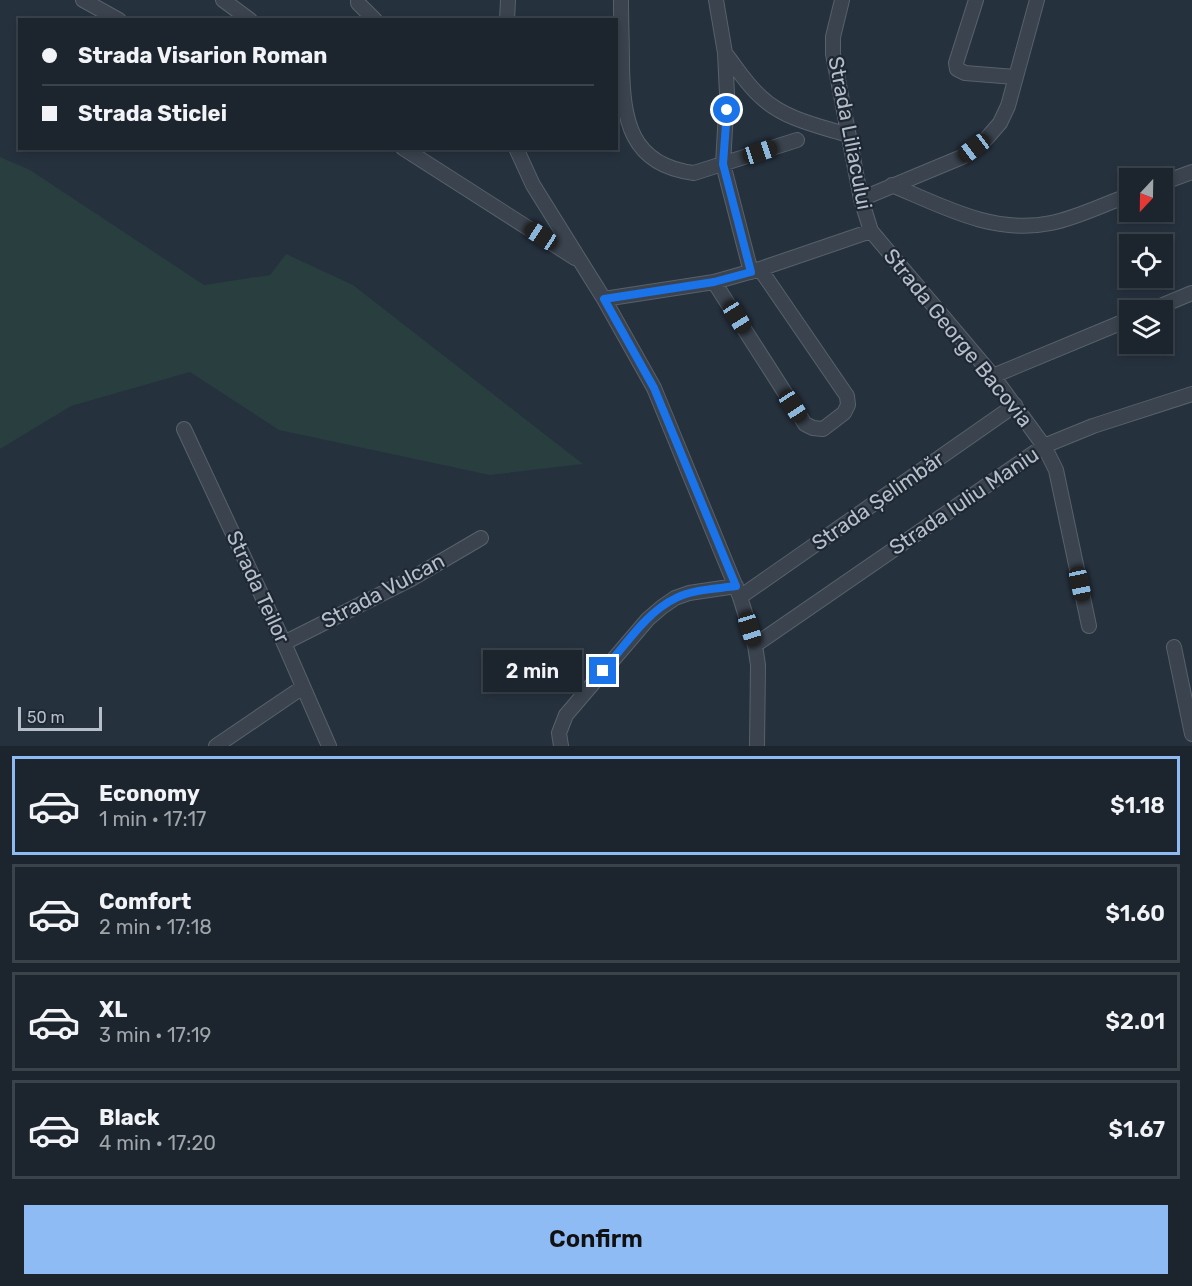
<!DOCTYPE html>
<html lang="en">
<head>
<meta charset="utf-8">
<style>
	:root { --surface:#1c252e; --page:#252d36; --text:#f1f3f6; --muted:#a0a5aa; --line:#3a424a; --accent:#8fbbf5 }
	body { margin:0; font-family:Rubik,sans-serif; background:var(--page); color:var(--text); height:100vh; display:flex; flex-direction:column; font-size:22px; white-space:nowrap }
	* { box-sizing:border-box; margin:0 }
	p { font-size:20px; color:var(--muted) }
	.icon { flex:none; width:33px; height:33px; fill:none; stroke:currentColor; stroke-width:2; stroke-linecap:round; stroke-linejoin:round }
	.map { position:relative; height:746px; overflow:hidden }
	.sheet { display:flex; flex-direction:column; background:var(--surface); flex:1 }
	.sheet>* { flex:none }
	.guide { position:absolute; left:18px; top:18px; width:600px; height:132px; border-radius:0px; box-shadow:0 3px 9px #0003,0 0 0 2px var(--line); display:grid; align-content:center; height:132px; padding:0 24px; background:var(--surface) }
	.needle { width:39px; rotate:202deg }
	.tools { position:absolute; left:1119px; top:168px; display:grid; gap:12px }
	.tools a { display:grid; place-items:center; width:54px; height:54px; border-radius:0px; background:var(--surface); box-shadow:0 3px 9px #0003,0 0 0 2px var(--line); font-size:30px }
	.scale { position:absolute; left:18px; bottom:15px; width:84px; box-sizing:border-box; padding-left:6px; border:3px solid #b6bec9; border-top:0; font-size:16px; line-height:21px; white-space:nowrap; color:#b6bec9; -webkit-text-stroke:4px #1e2834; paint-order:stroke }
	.end { position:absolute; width:27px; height:27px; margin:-14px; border:8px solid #1a73e8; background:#fff; box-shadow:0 0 0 3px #fff }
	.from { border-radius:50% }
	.bubble { position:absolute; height:42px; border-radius:0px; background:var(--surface); box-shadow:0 3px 9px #0003,0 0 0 2px var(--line); font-size:20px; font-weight:600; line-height:42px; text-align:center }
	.car { position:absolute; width:18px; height:36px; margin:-18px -9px; border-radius:8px; box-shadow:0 0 4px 2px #0007; background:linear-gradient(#222 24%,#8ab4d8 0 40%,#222 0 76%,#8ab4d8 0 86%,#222 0) }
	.guide b { display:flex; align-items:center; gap:21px; height:57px; font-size:22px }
	.guide b+b { border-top:2px solid var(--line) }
	.guide i { width:15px; height:15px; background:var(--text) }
	ul { padding:10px 0 0; list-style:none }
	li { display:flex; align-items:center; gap:18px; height:99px; margin:0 12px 9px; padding:0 12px; border:3px solid var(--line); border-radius:0px }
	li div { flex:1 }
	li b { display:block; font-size:22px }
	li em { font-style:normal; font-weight:600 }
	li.on { border-color:var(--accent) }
	li>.icon { width:54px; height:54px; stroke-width:1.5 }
	.primary-button { display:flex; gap:12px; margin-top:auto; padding:12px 24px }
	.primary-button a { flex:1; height:69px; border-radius:0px; background:var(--accent); color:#111; font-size:24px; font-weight:600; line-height:69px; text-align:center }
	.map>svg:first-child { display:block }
	.green { fill:#283e3f }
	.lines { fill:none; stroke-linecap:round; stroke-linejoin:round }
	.minor-casing { stroke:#57616c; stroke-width:16 }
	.minor { stroke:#3a434e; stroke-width:14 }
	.route { stroke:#1a73e8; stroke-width:8 }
	.labels { text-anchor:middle; stroke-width:4.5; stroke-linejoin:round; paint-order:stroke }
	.street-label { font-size:21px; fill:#b6bec9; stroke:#1e2834 }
</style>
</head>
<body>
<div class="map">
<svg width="1192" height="746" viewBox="0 0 1192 746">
	<rect width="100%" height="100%" fill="#26313e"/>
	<path class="green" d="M 0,157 L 30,170 L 204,285 L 270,275 L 286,254 L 353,285 L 583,464 L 490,475 L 279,430 L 190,372 L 71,406 L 0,449 Z"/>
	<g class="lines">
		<g class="minor-casing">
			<path id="minor" d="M 83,0 L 119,20
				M 223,0 L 250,20
				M 358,0 L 358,3 L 375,20
				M 621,0 C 621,22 622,43 622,65 C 623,120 630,165 694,173 L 797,140
				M 716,0 L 725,53 L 727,94 L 723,164 L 751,272
				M 842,0 L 833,37 L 833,54 L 861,199 L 871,231 L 993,376 L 1044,446 L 1056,470 L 1089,626
				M 976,0 L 956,63 L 957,69 L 965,73 L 1015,77
				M 507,20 L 508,0
				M 725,53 C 736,67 747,85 761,97 C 784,119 819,126 848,135
				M 403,148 L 575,258
				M 516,148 L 533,185 L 604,299 L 654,388 L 740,597 L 755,645 L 758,665 L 757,746
				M 1162,183 L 1192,172
				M 892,185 C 942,206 994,235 1051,223 C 1077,218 1104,204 1130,195
				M 861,199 L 962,157 L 986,139 L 1000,123 L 1008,106 L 1037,0
				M 714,282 L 805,424 L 813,428 L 823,429 L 844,413 L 848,405 L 847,396 L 760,269
				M 604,299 L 714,282 L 760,269 L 871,231
				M 1151,310 L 1192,293
				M 993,376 L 1130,319
				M 184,429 L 284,643 L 329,746
				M 740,597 L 1015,405
				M 284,643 L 411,579 L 481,538
				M 755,645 L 1044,446 L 1093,426 L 1192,394
				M 1174,647 L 1192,734
				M 216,746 L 303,687
				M 561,746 L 559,733 L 566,715 L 648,619 L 662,607 L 675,598 L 689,593 L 736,586"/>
		</g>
		<use href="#minor" class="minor"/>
	</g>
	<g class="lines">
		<path class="route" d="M 603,671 C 624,647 646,612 676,598 C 694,589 716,589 736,586 L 654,388 L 604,299 L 714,282 L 751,272 L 723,164 L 727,110"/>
	</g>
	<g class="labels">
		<g class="street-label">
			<text transform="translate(850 133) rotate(79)" y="7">Strada Liliacului</text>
			<text transform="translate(958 338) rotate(51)" y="7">Strada George Bacovia</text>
			<text transform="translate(878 501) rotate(-35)" y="7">Strada Șelimbăr</text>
			<text transform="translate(964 501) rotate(-34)" y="7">Strada Iuliu Maniu</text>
			<text transform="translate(258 587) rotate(65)" y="7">Strada Teilor</text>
			<text transform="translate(383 591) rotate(-28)" y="7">Strada Vulcan</text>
		</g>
	</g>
</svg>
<div class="tools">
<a><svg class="needle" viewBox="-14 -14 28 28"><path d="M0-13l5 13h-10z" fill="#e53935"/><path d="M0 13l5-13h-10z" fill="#a0a5aa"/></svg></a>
<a><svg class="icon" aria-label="locate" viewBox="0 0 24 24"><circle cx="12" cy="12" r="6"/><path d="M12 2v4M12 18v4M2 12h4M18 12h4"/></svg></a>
<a><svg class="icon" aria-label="layers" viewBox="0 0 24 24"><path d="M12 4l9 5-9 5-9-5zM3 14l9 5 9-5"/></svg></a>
</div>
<div class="scale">50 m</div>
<i class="end from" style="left:727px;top:110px"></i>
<i class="end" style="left:603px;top:671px"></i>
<div class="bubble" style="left:483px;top:650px;width:99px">2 min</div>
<i class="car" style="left:974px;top:148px;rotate:233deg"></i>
<i class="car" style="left:760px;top:152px;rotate:72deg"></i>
<i class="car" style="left:541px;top:236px;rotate:303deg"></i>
<i class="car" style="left:737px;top:317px;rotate:148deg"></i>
<i class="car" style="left:793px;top:406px;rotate:147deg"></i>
<i class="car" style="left:1080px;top:584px;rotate:168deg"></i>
<i class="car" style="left:750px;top:629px;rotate:163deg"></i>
<div class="guide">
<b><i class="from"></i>Strada Visarion Roman</b>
<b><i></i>Strada Sticlei</b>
</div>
</div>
<section class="sheet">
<ul>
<li class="on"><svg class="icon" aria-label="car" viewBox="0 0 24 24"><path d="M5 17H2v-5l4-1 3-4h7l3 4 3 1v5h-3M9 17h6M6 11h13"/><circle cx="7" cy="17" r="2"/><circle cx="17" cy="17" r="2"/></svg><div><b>Economy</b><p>1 min · 17:17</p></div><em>$1.18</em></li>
<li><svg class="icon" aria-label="car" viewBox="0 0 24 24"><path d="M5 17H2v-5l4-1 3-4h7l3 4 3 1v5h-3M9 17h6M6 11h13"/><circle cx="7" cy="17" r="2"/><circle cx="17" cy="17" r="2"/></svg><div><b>Comfort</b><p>2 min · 17:18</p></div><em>$1.60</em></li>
<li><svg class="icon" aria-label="car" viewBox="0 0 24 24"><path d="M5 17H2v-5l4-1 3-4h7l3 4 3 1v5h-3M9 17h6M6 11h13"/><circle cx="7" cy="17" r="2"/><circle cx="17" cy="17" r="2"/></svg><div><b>XL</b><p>3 min · 17:19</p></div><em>$2.01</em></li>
<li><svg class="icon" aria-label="car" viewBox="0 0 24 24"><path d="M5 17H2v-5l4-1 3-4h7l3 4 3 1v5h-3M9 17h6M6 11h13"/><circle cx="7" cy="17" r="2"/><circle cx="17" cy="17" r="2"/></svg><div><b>Black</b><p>4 min · 17:20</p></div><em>$1.67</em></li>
</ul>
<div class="primary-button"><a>Confirm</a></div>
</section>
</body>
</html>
